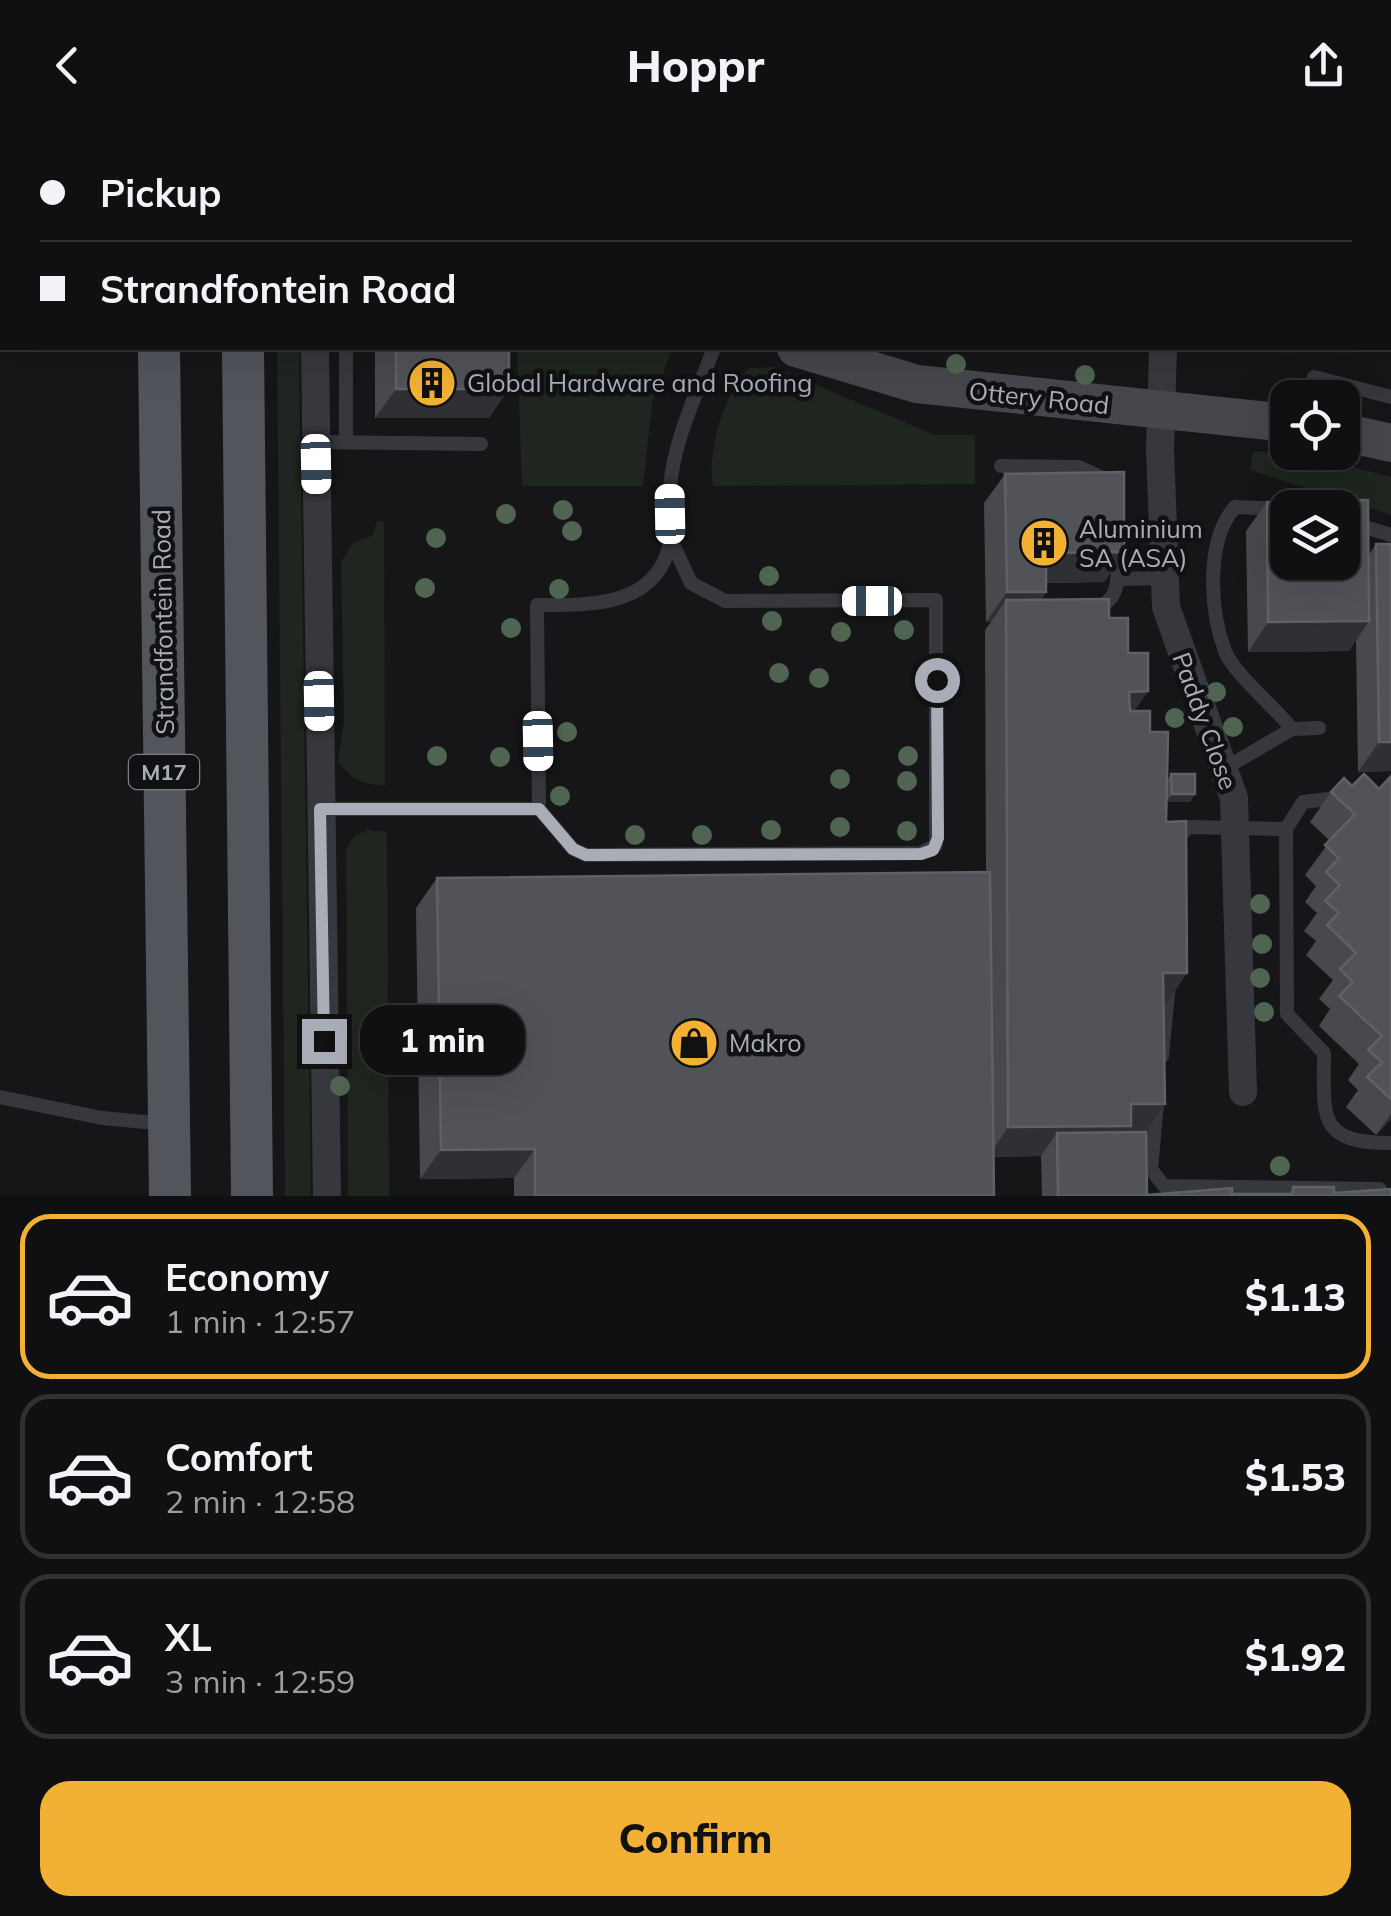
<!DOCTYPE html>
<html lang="en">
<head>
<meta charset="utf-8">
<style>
	:root { --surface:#101012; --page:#1e1e20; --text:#f1f3f6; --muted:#9c9d9f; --line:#303032; --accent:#f2b134 }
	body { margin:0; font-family:Mulish,sans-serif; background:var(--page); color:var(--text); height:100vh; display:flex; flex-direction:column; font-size:38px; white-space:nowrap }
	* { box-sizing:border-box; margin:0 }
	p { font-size:32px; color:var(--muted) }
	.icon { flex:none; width:55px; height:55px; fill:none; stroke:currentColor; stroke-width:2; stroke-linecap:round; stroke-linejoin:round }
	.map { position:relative; height:1066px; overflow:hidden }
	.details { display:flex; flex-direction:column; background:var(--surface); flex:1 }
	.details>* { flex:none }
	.guide { position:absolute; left:0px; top:0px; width:1392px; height:220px; box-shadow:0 10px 40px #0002,0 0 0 2px var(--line); display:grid; align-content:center; height:220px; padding:0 40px; background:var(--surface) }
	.tools { position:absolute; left:1270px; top:250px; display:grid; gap:20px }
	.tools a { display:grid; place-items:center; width:90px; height:90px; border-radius:20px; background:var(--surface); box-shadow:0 10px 40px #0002,0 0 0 2px var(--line); font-size:50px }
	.end { position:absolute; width:45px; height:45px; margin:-22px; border:12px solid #a8adb8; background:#111; box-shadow:0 0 0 5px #111 }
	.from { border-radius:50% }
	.bubble { position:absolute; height:70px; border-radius:30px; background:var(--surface); box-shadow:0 10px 40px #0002,0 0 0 2px var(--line); font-size:32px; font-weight:800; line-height:70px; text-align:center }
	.car { position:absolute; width:30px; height:60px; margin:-30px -15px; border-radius:12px; box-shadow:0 0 8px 2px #0007; background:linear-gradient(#fff 24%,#345 0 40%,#fff 0 76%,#345 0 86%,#fff 0) }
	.guide b { display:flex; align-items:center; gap:35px; height:95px; font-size:38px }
	.guide b+b { border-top:2px solid var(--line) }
	.guide i { width:25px; height:25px; background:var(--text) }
	ul { padding:18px 0 0; list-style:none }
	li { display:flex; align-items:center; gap:30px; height:165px; margin:0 20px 15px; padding:0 20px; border:5px solid var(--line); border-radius:30px }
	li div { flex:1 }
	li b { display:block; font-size:38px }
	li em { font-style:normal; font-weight:800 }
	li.current { border-color:var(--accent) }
	li>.icon { width:90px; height:90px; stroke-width:1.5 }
	.cta { display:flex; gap:20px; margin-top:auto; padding:20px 40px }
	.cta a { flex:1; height:115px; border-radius:30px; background:var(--accent); color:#111; font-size:40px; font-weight:800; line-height:115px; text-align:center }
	header { display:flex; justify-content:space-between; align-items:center; height:130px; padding:0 40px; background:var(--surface); font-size:45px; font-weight:800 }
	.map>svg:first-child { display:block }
	.green { fill:#1e261f }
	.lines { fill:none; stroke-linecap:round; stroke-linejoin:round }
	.lane { stroke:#37383d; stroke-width:14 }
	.street { stroke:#37383d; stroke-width:28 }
	.secondary { stroke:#45474d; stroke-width:38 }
	.primary { stroke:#53555c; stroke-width:42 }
	.tree { fill:#506452 }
	.wall { fill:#47494d }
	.shaded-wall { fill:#2f3033 }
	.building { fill:#525359; stroke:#5f6168; stroke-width:2.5; fill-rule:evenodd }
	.route { stroke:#a8adb8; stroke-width:12 }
	.labels { text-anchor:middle; stroke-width:9; stroke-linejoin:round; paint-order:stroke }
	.shield { fill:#111113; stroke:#7b7e86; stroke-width:2.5 }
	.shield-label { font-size:22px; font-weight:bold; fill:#a8adb8 }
	.poi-label { font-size:25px; fill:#a8adb8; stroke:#111113; text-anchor:start }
	.street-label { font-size:25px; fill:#a8adb8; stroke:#111113 }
</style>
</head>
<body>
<header><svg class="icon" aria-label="back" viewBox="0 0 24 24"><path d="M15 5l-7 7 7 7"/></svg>Hoppr<svg class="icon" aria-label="share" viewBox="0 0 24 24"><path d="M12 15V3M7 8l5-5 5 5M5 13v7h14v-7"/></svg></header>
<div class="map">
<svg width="1391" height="1066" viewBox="0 0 1391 1066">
	<rect width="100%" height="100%" fill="#161618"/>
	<path class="green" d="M 277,218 L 299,218 L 311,1066 L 285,1066 Z
		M 517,218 L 672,218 L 652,274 L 643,356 L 522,356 Z
		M 774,237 L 935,305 L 975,305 L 975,354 L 713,356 C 707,320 724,263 749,238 Z
		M 1253,321 L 1296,323 L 1391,347 L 1391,385 L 1250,340 Z
		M 377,391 L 384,392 L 385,655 C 362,655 352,650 338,631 L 344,591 L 341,432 L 353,413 L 373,405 Z
		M 368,700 L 387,702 L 389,1066 L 348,1066 L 346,719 L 354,706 Z"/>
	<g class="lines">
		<path class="lane" d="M 473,2 L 475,0
			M 1390,188 L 1391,188
			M 1314,247 L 1391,267
			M 316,312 L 481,314
			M 346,312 L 346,218
			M 1001,336 L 1079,337 L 1112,352
			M 1288,379 L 1235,377 C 1205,411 1210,481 1225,521 C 1233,543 1276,578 1292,599 L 1319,598
			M 1342,390 L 1391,405
			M 1117,449 L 1163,448
			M 1095,478 C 1124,470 1117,441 1117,417
			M 1227,637 L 1292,599
			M 1345,667 L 1303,672 L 1286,699 L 1287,884 L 1324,923 C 1324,986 1316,1013 1391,1013
			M 320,679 L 539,679 L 537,475 C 588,475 658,478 670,412 C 673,395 668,376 670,358 C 674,309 697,263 714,218
			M 539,679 L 573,719 L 586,725 L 921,723 L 936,715 L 936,470 L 725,471 L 691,453 L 671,410
			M 1174,713 L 1188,697 L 1286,699
			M 1162,926 L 1169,853
			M 0,967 L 102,988 L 167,994
			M 1157,973 L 1151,1039 L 1164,1056 L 1380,1059"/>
		<path class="street" d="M 313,0 L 313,2
			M 741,0 L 741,2
			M 1159,0 L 1159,2
			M 315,218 L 327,1066
			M 1163,218 L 1160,319 L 1166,477 L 1234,668 L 1243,962"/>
		<path class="secondary" d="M 450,0 L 454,2
			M 796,218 L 917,254 L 1288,293
			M 1342,302 L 1391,313"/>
		<path class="primary" d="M 156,0 L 156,2
			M 240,0 L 240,2
			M 159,218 L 170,1066
			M 243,218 L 252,1066"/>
	</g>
	<g class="tree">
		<circle cx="956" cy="234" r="10"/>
		<circle cx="1085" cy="245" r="10"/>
		<circle cx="563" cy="380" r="10"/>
		<circle cx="506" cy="384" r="10"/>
		<circle cx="572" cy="401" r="10"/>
		<circle cx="436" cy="408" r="10"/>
		<circle cx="769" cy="446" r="10"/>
		<circle cx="425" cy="458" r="10"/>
		<circle cx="559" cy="459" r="10"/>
		<circle cx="772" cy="491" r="10"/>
		<circle cx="511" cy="498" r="10"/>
		<circle cx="904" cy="500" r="10"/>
		<circle cx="841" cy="502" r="10"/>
		<circle cx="779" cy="543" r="10"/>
		<circle cx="819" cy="548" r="10"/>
		<circle cx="1216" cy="562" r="10"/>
		<circle cx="1175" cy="588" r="10"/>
		<circle cx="1233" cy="597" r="10"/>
		<circle cx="567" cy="602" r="10"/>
		<circle cx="437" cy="626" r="10"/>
		<circle cx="908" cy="626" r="10"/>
		<circle cx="500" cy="627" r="10"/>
		<circle cx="840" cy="649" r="10"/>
		<circle cx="907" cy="651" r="10"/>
		<circle cx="560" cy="666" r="10"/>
		<circle cx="840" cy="697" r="10"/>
		<circle cx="771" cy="700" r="10"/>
		<circle cx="907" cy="701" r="10"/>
		<circle cx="635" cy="705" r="10"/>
		<circle cx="702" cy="705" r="10"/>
		<circle cx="1260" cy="774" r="10"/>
		<circle cx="1262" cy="814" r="10"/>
		<circle cx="1260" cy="848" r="10"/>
		<circle cx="1264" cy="882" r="10"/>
		<circle cx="340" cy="956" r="10"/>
		<circle cx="1280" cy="1036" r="10"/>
	</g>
	<path class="wall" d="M 585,0 L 702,0 L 702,2 L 588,2 Z
		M 375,218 L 509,218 L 489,288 L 375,288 Z
		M 1005,344 L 1124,422 L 1104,452 L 1046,453 L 1046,462 L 1041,470 L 1109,488 L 1148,561 L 1134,581 L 1150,602 L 1167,650 L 1171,644 L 1195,664 L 1190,672 L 1166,672 L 1166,692 L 1187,843 L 1167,872 L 1164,872 L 1165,974 L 1145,1002 L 1147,1065 L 1289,1064 L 1293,1057 L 1334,1063 L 1391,1066 L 1042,1066 L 1041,1026 L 994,1027 L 994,1066 L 514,1066 L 514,1048 L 420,1049 L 416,778 L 437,748 L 986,742 L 985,500 L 991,492 L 986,492 L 984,373 Z
		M 1267,372 L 1368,426 L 1376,414 L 1391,414 L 1391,641 L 1358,642 L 1356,510 L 1349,521 L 1248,522 L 1246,401 Z
		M 1391,646 L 1391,989 L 1376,1005 L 1346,977 L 1358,960 L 1348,950 L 1359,934 L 1319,896 L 1330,879 L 1319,869 L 1333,850 L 1306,825 L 1316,811 L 1304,801 L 1317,783 L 1305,772 L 1316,756 L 1305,745 L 1330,711 L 1310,692 L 1331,662 L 1352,656 L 1379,659 Z"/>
	<path class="shaded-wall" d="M 1067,0 L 1112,0 L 1110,2 L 1065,2 Z
		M 396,259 L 509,259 L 489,288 L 375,288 Z
		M 1124,422 L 1104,452 L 1025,453 L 1046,423 Z
		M 1007,462 L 1046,462 L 1025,492 L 1006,470 L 991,492 L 986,492 Z
		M 1369,491 L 1349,521 L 1248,522 L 1268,492 Z
		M 1148,561 L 1127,591 L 1129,562 Z
		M 1379,612 L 1391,612 L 1391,641 L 1358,642 Z
		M 1172,664 L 1195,664 L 1190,672 L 1166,672 Z
		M 1163,843 L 1187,843 L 1167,872 L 1142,872 Z
		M 1131,974 L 1165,974 L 1144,1004 L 1057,1003 L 1041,1026 L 988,1027 L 1008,997 Z
		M 1391,984 L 1391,989 L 1376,1005 Z
		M 535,1019 L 514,1048 L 420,1049 L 441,1020 Z"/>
	<path class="building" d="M 634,0 L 702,0 L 702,2 L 638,2 Z
		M 808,0 L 845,0 L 845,2 L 808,2 Z
		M 1208,0 L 1391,0 L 1391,124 L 1390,2 L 1208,2 Z
		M 396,218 L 509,218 L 509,259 L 396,259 Z
		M 1124,342 L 1124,422 L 1046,423 L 1046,462 L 1007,462 L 1005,344 Z
		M 1368,370 L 1369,491 L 1268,492 L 1267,372 ZM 1288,378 L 1342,378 L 1342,432 L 1288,432 Z
		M 1376,414 L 1391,414 L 1391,612 L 1379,612 Z
		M 1109,469 L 1109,488 L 1128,488 L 1128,523 L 1148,523 L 1148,561 L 1129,562 L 1130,581 L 1150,581 L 1150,602 L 1168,602 L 1166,692 L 1186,691 L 1187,843 L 1163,843 L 1165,974 L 1131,974 L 1131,996 L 1008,997 L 1006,470 Z
		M 1171,644 L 1195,644 L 1195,664 L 1172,664 Z
		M 1364,644 L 1379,659 L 1391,646 L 1391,969 L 1367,947 L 1382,932 L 1368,920 L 1382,906 L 1339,866 L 1353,852 L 1340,839 L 1356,823 L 1327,795 L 1339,783 L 1325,771 L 1340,755 L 1326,742 L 1339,728 L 1325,715 L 1355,684 L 1331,662 L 1344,648 L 1352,656 Z
		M 990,742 L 994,1066 L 535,1066 L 535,1019 L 441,1020 L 437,748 Z
		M 1146,1002 L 1147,1065 L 1232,1058 L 1232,1064 L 1293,1064 L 1293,1057 L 1334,1057 L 1334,1063 L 1391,1059 L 1391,1066 L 1058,1066 L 1057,1003 Z"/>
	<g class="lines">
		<path class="route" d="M 324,911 L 320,679 L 539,679 L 573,719 L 586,725 L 921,724 L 933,720 L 938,708 L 937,550"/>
	</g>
	<defs>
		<g id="building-disc" transform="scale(2.5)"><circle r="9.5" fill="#f2b134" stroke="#111113"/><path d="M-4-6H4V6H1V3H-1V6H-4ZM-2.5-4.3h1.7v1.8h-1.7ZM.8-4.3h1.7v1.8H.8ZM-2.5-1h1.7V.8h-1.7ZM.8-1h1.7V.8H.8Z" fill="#111"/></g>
		<g id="shop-disc" transform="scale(2.5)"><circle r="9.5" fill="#f2b134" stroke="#111113"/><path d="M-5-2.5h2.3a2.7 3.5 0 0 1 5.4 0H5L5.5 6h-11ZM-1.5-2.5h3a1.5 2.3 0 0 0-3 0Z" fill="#111"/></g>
	</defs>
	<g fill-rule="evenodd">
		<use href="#building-disc" x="432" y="253"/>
		<use href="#building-disc" x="1044" y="413"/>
		<use href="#shop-disc" x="694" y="913"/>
	</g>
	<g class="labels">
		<rect class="shield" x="129" y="625" width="70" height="34" rx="8"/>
		<g class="shield-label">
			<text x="164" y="650">M17</text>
		</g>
		<g class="poi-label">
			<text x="467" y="262">Global Hardware and Roofing</text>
			<text x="1079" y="408">Aluminium<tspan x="1079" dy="29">SA (ASA)</tspan></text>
			<text x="729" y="922">Makro</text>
		</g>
		<g class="street-label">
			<text transform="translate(1039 268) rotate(6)" y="9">Ottery Road</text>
			<text transform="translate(163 492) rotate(-91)" y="9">Strandfontein Road</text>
			<text transform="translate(1205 591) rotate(70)" y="9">Paddy Close</text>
		</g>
	</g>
</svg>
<div class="tools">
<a><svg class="icon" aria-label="locate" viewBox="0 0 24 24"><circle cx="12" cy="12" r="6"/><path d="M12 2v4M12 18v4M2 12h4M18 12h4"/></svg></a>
<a><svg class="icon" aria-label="layers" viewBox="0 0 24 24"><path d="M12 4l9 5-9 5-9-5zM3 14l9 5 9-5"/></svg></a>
</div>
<i class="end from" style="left:937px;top:550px"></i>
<i class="end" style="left:324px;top:911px"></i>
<div class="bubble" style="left:360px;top:875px;width:165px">1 min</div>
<i class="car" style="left:316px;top:334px;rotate:179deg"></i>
<i class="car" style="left:670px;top:384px;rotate:359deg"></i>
<i class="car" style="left:872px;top:471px;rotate:270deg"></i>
<i class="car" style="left:319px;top:571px;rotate:179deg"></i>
<i class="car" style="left:538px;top:611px;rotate:179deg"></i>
<div class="guide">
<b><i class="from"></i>Pickup</b>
<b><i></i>Strandfontein Road</b>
</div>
</div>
<section class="details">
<ul>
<li class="current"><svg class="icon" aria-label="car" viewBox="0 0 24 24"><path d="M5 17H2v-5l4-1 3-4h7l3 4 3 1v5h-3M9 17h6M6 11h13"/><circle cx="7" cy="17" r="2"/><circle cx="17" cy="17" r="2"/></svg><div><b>Economy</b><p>1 min · 12:57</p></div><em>$1.13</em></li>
<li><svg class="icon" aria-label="car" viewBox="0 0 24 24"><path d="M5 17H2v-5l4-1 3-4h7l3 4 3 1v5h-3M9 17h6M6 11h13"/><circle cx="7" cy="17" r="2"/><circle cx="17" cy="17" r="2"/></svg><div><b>Comfort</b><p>2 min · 12:58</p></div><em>$1.53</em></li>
<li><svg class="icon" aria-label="car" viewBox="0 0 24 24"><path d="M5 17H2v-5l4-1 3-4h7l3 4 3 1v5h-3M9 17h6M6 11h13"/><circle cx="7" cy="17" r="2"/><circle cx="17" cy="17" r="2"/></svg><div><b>XL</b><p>3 min · 12:59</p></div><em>$1.92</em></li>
</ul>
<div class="cta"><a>Confirm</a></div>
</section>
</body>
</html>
